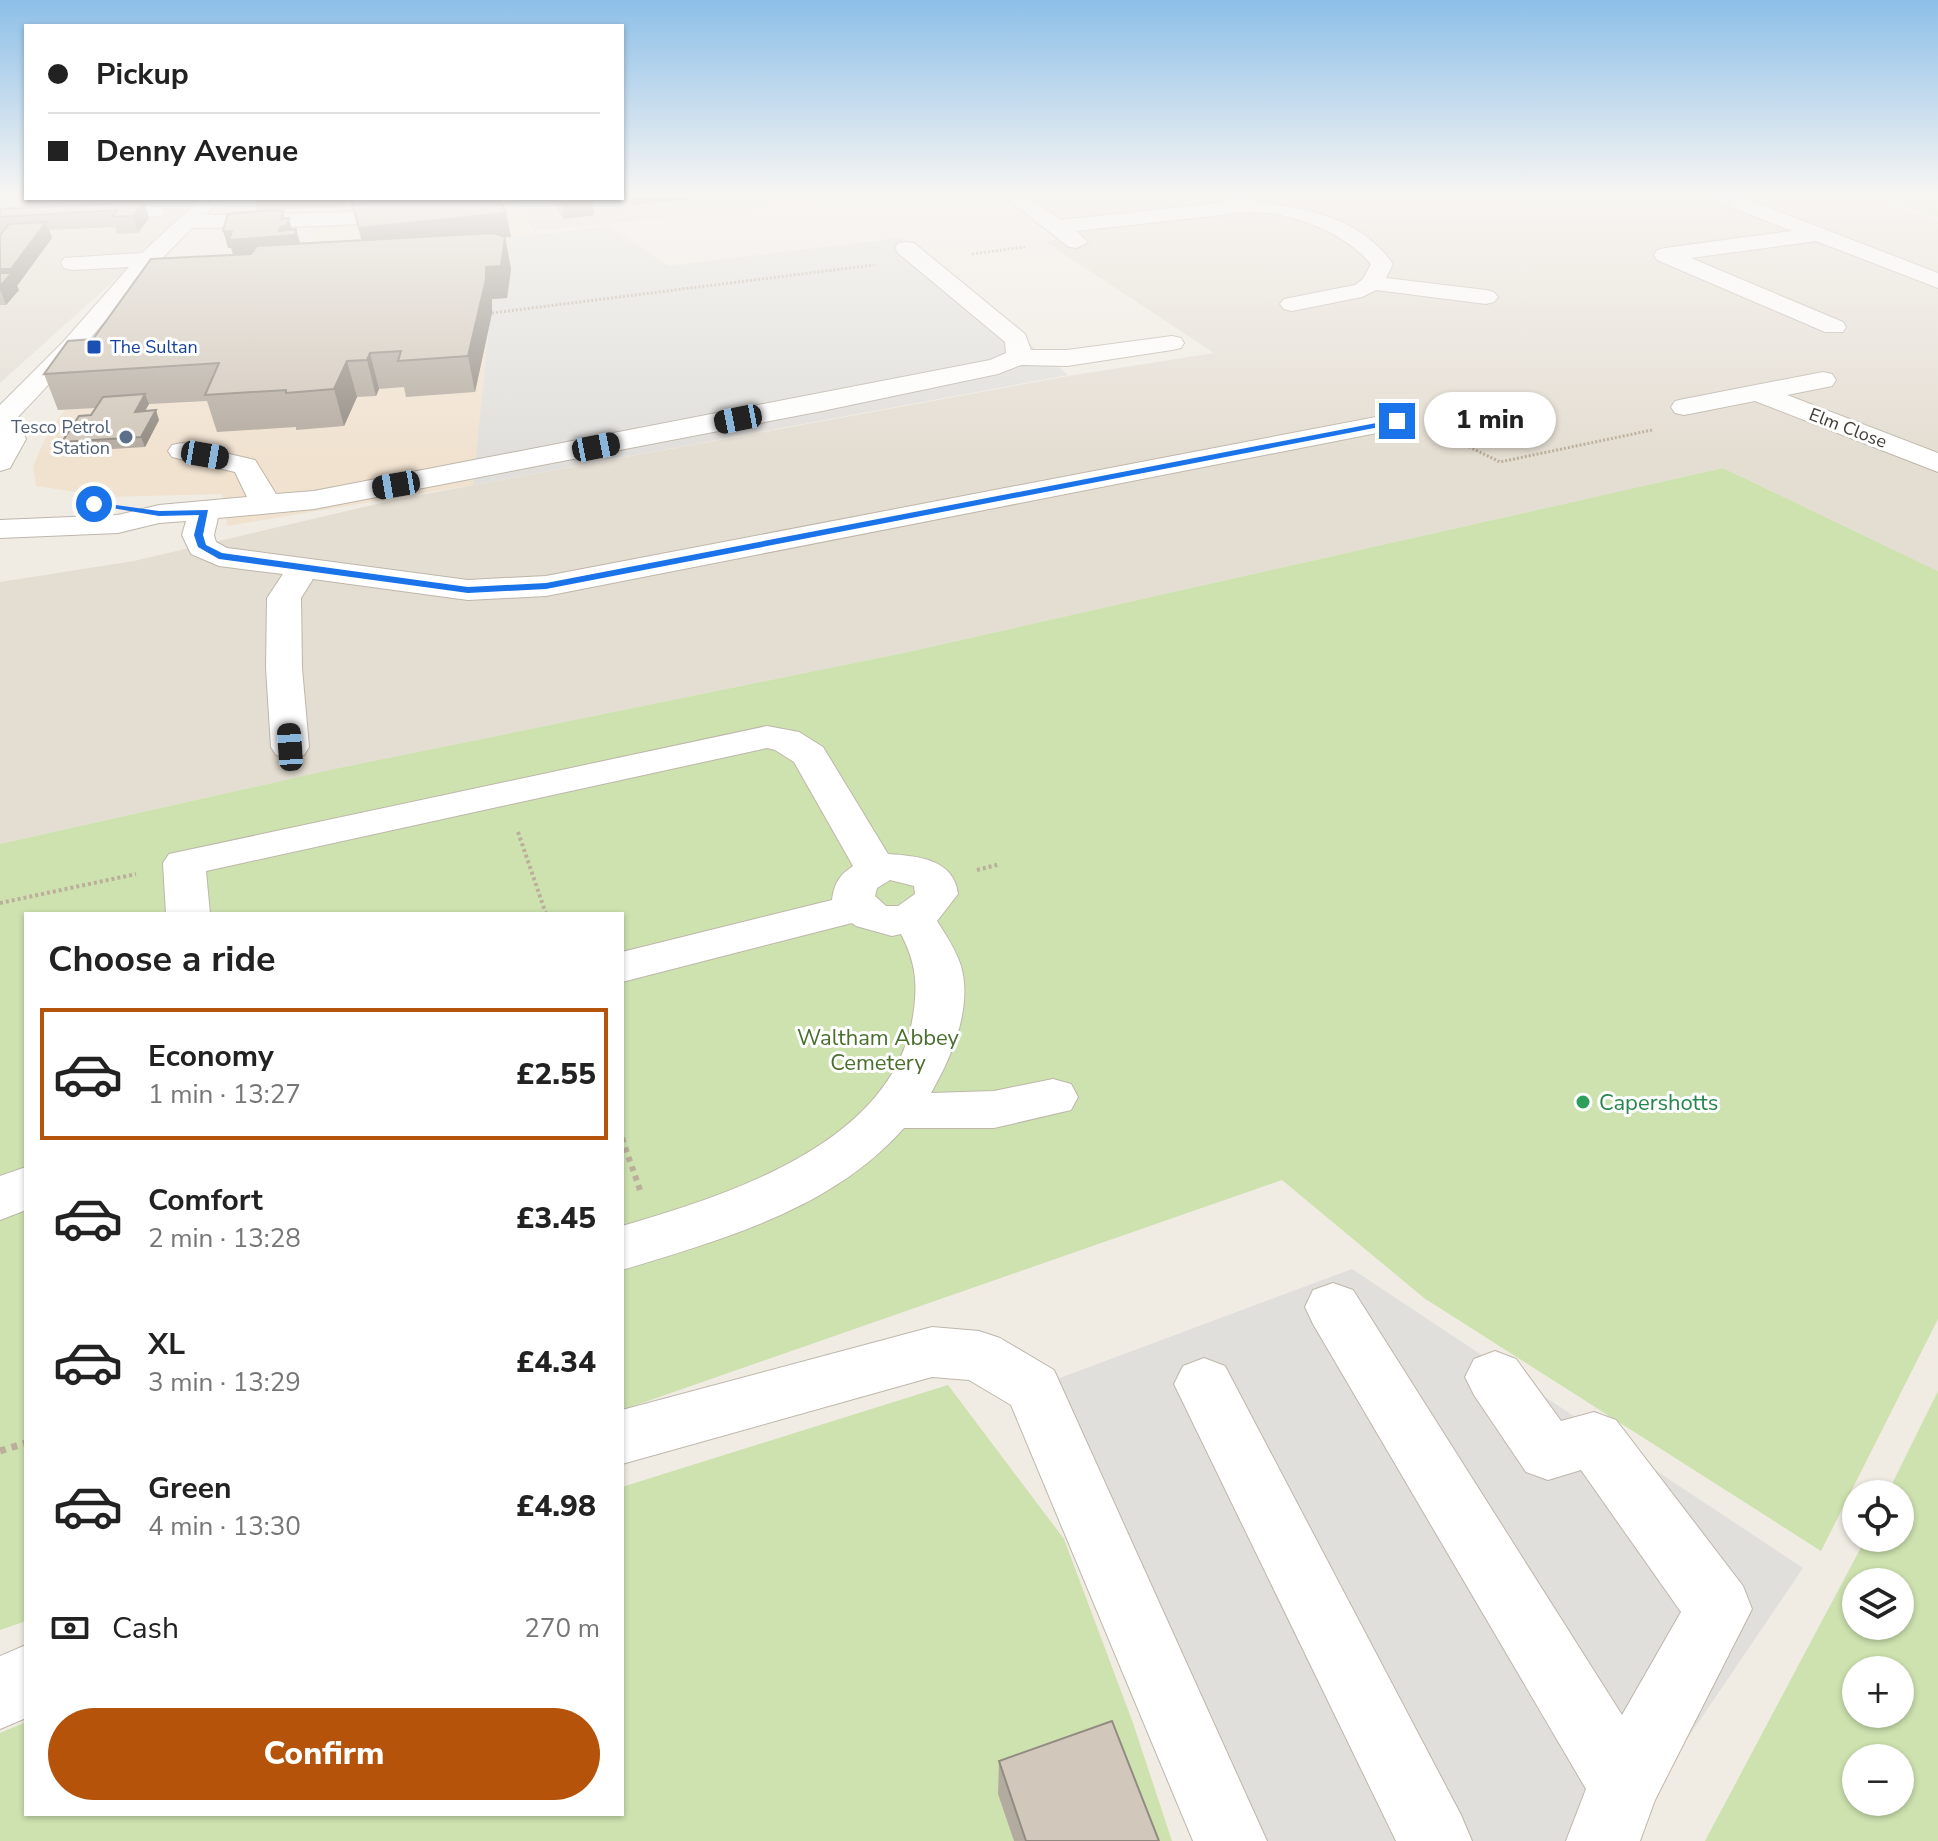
<!DOCTYPE html>
<html lang="en">
<head>
<meta charset="utf-8">
<style>
	:root { --surface:#fff; --page:#f6f6f6; --text:#222; --muted:#767676; --line:#e0e0e0; --accent:#b45309 }
	body { margin:0; font-family:"Nunito Sans",sans-serif; background:var(--page); color:var(--text); height:100vh; display:flex; flex-direction:column; font-size:30px; white-space:nowrap }
	* { box-sizing:border-box; margin:0 }
	p { font-size:26px; color:var(--muted) }
	.icon { flex:none; width:44px; height:44px; fill:none; stroke:currentColor; stroke-width:2; stroke-linecap:round; stroke-linejoin:round }
	.map { position:relative; flex:1; overflow:hidden }
	.details { position:absolute; left:24px; top:912px; width:600px; height:904px; display:flex; flex-direction:column; background:var(--surface); border-radius:0px; box-shadow:0 2px 6px #0004 }
	.details>* { flex:none }
	.banner { position:absolute; left:24px; top:24px; width:600px; height:176px; border-radius:0px; box-shadow:0 2px 6px #0004; display:grid; align-content:center; height:176px; padding:0 24px; background:var(--surface) }
	.fabs { position:absolute; left:1842px; top:1480px; display:grid; gap:16px }
	.fabs a { display:grid; place-items:center; width:72px; height:72px; border-radius:50%; background:var(--surface); box-shadow:0 2px 6px #0004; font-size:40px }
	.end { position:absolute; width:36px; height:36px; margin:-18px; border:10px solid #1a73e8; background:#fff; box-shadow:0 0 0 4px #fff }
	.from { border-radius:50% }
	.bubble { position:absolute; height:56px; border-radius:28px; background:var(--surface); box-shadow:0 2px 6px #0004; font-size:26px; font-weight:800; line-height:56px; text-align:center }
	.car { position:absolute; width:24px; height:48px; margin:-24px -12px; border-radius:10px; box-shadow:0 0 6px 2px #0007; background:linear-gradient(#222 24%,#8ab4d8 0 40%,#222 0 76%,#8ab4d8 0 86%,#222 0) }
	.banner b { display:flex; align-items:center; gap:28px; height:76px; font-size:30px }
	.banner b+b { border-top:2px solid var(--line) }
	.banner i { width:20px; height:20px; background:var(--text) }
	ul { padding:0; list-style:none }
	li { display:flex; align-items:center; gap:24px; height:132px; margin:0 16px 12px; padding:0 8px; border:4px solid transparent; border-radius:0px }
	li div { flex:1 }
	li b { display:block; font-size:30px }
	li em { font-style:normal; font-weight:800 }
	li.selected { border-color:var(--accent) }
	li>.icon { width:72px; height:72px; stroke-width:1.5 }
	h2 { padding:0 24px; font-size:36px; line-height:96px }
	.pay { display:flex; align-items:center; gap:20px; height:88px; padding:0 24px; font-size:30px }
	.pay p { margin-inline-start:auto }
	.primary-button { display:flex; gap:16px; margin-top:auto; padding:16px 24px }
	.primary-button a { flex:1; height:92px; border-radius:48px; background:var(--accent); color:#fff; font-size:32px; font-weight:800; line-height:92px; text-align:center }
	.map>svg:first-child { display:block }
	.residential { fill:#e4ddd2 }
	.commercial { fill:#f1e2d0 }
	.green { fill:#cde2af; fill-rule:evenodd }
	.parking { fill:#e1dfdc }
	.lines { fill:none; stroke-linecap:round; stroke-linejoin:round }
	.minor-casing { stroke:#beb6aa; stroke-width:2 }
	.path-far3 { stroke:#bbae9a; stroke-width:3; stroke-dasharray:2 2; stroke-linecap:butt }
	.path-far2 { stroke:#bbae9a; stroke-width:4; stroke-dasharray:3 3; stroke-linecap:butt }
	.path-far1 { stroke:#bbae9a; stroke-width:6; stroke-dasharray:5 5; stroke-linecap:butt }
	.path { stroke:#bbae9a; stroke-width:7; stroke-dasharray:6 6; stroke-linecap:butt }
	.minor { fill:#fff; fill-rule:evenodd }
	.wall { fill:#b4aba0 }
	.shaded-wall { fill:#928b82 }
	.building { fill:#d1c7ba; stroke:#928b82; stroke-width:2 }
	.route { fill:#1a73e8 }
	.transit-dot { fill:#1a4fb4; stroke:#fff; stroke-width:3 }
	.service-dot { fill:#5c6f8a; stroke:#fff; stroke-width:3 }
	.leisure-dot { fill:#2e9e5b; stroke:#fff; stroke-width:3 }
	.labels { text-anchor:middle; stroke-width:6; stroke-linejoin:round; paint-order:stroke }
	.far-transit-label { font-size:18px; fill:#164399; stroke:#fff; text-anchor:start }
	.far-service-label { font-size:18px; fill:#4e5e75; stroke:#fff; text-anchor:end }
	.far-street-label { font-size:18px; fill:#423c34; stroke:#fff }
	.park-label { font-size:22px; fill:#496e2d; stroke:#fff }
	.leisure-label { font-size:22px; fill:#27864d; stroke:#fff; text-anchor:start }
</style>
</head>
<body>
<div class="map">
<svg width="1938" height="1841" viewBox="0 0 1938 1841">
	<rect width="100%" height="100%" fill="#f0ece4"/>
	<path class="residential" d="M 0,195 L 26,195 L 26,198 L 206,198 L 0,383 Z
		M 622,195 L 890,195 L 534,231 L 511,198 L 622,198 Z
		M 993,195 L 1867,195 L 1938,221 L 1938,571 L 1723,468 L 908,652 L 334,769 L 0,844 L 0,582 L 134,561 L 398,499 L 1068,376 L 1214,353 L 1046,242 L 1064,237 Z"/>
	<path class="commercial" d="M 480,198 L 511,198 L 533,235 L 612,226 L 668,266 L 900,238 L 1068,375 L 473,485 L 227,526 L 222,494 L 109,497 L 36,486 L 33,466 L 48,433 L 156,283 L 315,265 L 310,211 Z"/>
	<path class="green" d="M 1874,195 L 1938,195 L 1938,218 Z
		M 1723,468 L 1938,571 L 1938,1319 L 1821,1551 L 1424,1298 L 1282,1180 L 622,1410 L 622,914 L 26,914 L 26,1621 L 0,1630 L 0,844 L 334,769 L 908,652 Z
		M 948,1385 L 1064,1539 L 1133,1723 L 1172,1841 L 0,1841 L 0,1733 L 26,1722 L 26,1814 L 622,1814 L 622,1487 Z
		M 1938,1391 L 1938,1841 L 1705,1841 L 1866,1538 L 1900,1538 L 1900,1494 L 1887,1494 ZM 1856,1582 L 1900,1582 L 1900,1626 L 1856,1626 ZM 1856,1670 L 1900,1670 L 1900,1714 L 1856,1714 ZM 1856,1758 L 1900,1758 L 1900,1802 L 1856,1802 Z"/>
	<path class="parking" d="M 608,227 L 668,266 L 900,238 L 1068,375 L 473,485 L 492,299 L 507,298 L 495,239 Z
		M 1352,1269 L 1803,1568 L 1618,1841 L 1230,1841 L 1033,1388 Z"/>
	<g class="lines">
		<g class="minor-casing">
			<path id="minor" d="M 1002,195 L 1025,195 L 1061,220 L 1219,203 L 1236,195 L 1256,195 L 1252,201 C 1305,208 1360,217 1393,264 L 1386,278 L 1486,290 L 1494,292 L 1498,297 L 1494,302 L 1486,304 L 1376,290 L 1362,297 L 1292,311 L 1284,309 L 1280,304 L 1284,299 L 1355,285 L 1363,279 L 1371,264 C 1340,227 1270,203 1223,215 L 1076,231 L 1088,242 L 1077,248 L 1069,247 Z
				M 1708,195 L 1736,195 L 1938,273 L 1938,288 L 1816,241 L 1691,258 L 1843,322 L 1846,327 L 1843,332 L 1825,332 L 1657,260 L 1654,255 L 1657,250 L 1665,248 L 1792,231 L 1711,199 Z
				M 201,198 L 215,198 L 218,202 L 206,215 L 354,212 L 413,206 L 423,212 C 408,229 226,227 192,228 C 131,288 78,355 18,417 L 26,439 L 10,468 L 0,471 L 0,405 L 63,342 L 129,267 L 72,270 L 64,268 L 61,263 L 64,258 L 142,253 Z
				M 155,206 L 162,208 L 165,212 L 162,216 L 0,224 L 0,212 Z
				M 906,242 L 914,243 L 1025,334 L 1031,350 L 1067,350 L 1172,336 L 1181,338 L 1184,343 L 1181,348 L 1172,350 L 1067,366 L 1021,365 L 998,374 L 822,411 L 314,509 L 218,518 L 214,535 L 216,542 L 227,548 L 468,580 L 546,576 L 1397,413 L 1407,415 L 1411,421 L 1407,427 L 1397,429 L 546,596 L 468,600 L 313,579 L 301,598 L 302,668 L 309,747 L 304,755 L 290,758 L 276,755 L 271,747 L 266,668 L 267,598 L 283,574 L 219,566 L 191,554 L 182,535 L 186,521 L 159,523 L 118,533 L 0,538 L 0,520 L 118,515 L 159,505 L 247,497 L 235,472 L 172,457 L 168,451 L 172,445 L 182,443 L 255,460 L 276,494 L 314,491 L 990,360 L 1006,353 L 1005,342 L 898,253 L 895,248 L 898,243 Z
				M 1823,372 L 1832,374 L 1836,380 L 1832,386 L 1787,395 L 1938,453 L 1938,472 L 1755,401 L 1684,415 L 1675,413 L 1671,407 L 1675,401 L 1684,399 Z
				M 767,726 L 799,732 L 823,747 L 888,854 C 918,856 954,859 958,894 L 937,921 C 946,935 956,950 961,966 C 973,1008 951,1058 931,1093 L 994,1091 L 1053,1079 L 1071,1084 L 1078,1097 L 1071,1110 L 994,1128 L 904,1128 C 831,1210 723,1239 622,1270 L 622,1226 C 728,1195 893,1144 913,1016 C 918,984 916,963 901,934 L 892,936 L 856,926 L 852,923 L 622,982 L 622,952 L 832,900 C 834,884 839,875 853,866 L 794,762 L 775,750 L 767,748 L 206,871 L 210,914 L 166,914 L 163,863 L 169,854 ZM 890,880 L 914,886 L 915,894 L 898,906 L 886,906 L 875,896 L 877,888 Z
				M 26,1167 L 26,1210 L 0,1220 L 0,1176 Z
				M 1333,1283 L 1353,1290 L 1622,1715 L 1681,1612 L 1581,1470 L 1548,1480 L 1526,1472 L 1474,1395 L 1465,1377 L 1474,1359 L 1495,1351 L 1516,1359 L 1561,1421 L 1594,1412 L 1616,1420 L 1743,1586 L 1752,1609 L 1655,1800 L 1640,1841 L 1566,1841 L 1586,1789 L 1313,1324 L 1305,1307 L 1313,1290 Z
				M 932,1327 L 979,1331 L 1000,1338 L 1054,1370 L 1267,1841 L 1193,1841 L 1011,1405 L 969,1380 L 932,1377 L 622,1464 L 622,1410 Z
				M 1204,1358 L 1225,1366 L 1461,1815 L 1472,1841 L 1396,1841 L 1174,1384 L 1183,1366 Z
				M 26,1645 L 26,1718 L 0,1729 L 0,1656 Z"/>
		</g>
		<path class="path-far3" d="M 972,254 L 1025,247
			M 492,313 L 874,265
			M 1433,429 L 1500,462 L 1652,430"/>
		<path class="path-far2" d="M 518,832 L 546,914
			M 977,870 L 1000,864
			M 0,903 L 136,874"/>
		<path class="path-far1" d="M 622,1138 L 641,1193"/>
		<path class="path" d="M 0,1451 L 26,1443"/>
		<use href="#minor" class="minor"/>
	</g>
	<path class="wall" d="M 18,195 L 26,195 L 26,198 L 178,198 L 175,201 L 144,202 L 149,218 L 138,233 L 117,234 L 115,227 L 49,230 L 52,238 L 17,286 L 19,290 L 6,305 L 0,305 L 0,235 L 1,233 L 0,233 L 0,210 L 22,208 Z
		M 625,195 L 730,195 L 633,205 L 625,198 Z
		M 254,198 L 346,198 L 343,207 L 257,210 Z
		M 549,198 L 591,198 L 594,215 L 564,219 Z
		M 351,200 L 506,213 L 511,237 L 505,237 L 511,269 L 507,298 L 492,299 L 492,313 L 475,392 L 406,397 L 404,387 L 379,389 L 376,396 L 357,397 L 344,426 L 296,430 L 296,427 L 217,432 L 207,401 L 149,404 L 145,411 L 159,420 L 145,447 L 65,452 L 62,442 L 91,415 L 96,408 L 58,410 L 44,374 L 93,339 L 234,255 L 231,248 L 228,248 L 283,211 L 284,219 L 292,230 L 296,229 L 300,243 L 361,240 Z
		M 999,1761 L 1159,1841 L 1014,1841 L 998,1794 Z"/>
	<path class="shaded-wall" d="M 631,195 L 730,195 L 633,205 Z
		M 341,198 L 346,198 L 343,207 Z
		M 592,199 L 594,215 L 564,219 L 562,203 Z
		M 144,202 L 149,218 L 138,233 L 133,216 Z
		M 283,211 L 286,226 L 289,218 L 293,235 L 296,229 L 301,246 L 234,257 L 231,248 L 228,248 L 223,231 L 279,231 Z
		M 506,213 L 511,237 L 505,237 L 511,269 L 507,298 L 492,299 L 492,313 L 475,392 L 468,356 L 365,253 L 359,228 Z
		M 46,222 L 52,238 L 17,286 L 19,290 L 6,305 L 0,289 L 0,269 Z
		M 370,353 L 379,389 L 376,396 L 367,360 Z
		M 347,361 L 357,397 L 344,426 L 334,389 Z
		M 145,394 L 149,404 L 139,422 L 135,412 Z
		M 156,410 L 159,420 L 145,447 L 141,437 Z"/>
	<path class="building" d="M 374,198 L 498,198 L 506,213 L 359,228 L 351,200 Z
		M 558,198 L 591,198 L 592,199 L 562,203 Z
		M 144,202 L 133,216 L 112,217 L 117,210 L 0,217 L 1,209 Z
		M 273,210 L 283,211 L 281,219 L 289,218 L 287,226 L 280,227 L 279,231 L 296,229 L 295,235 L 229,240 L 232,231 L 223,231 L 228,214 Z
		M 46,222 L 11,269 L 0,269 L 0,235 L 9,224 Z
		M 493,233 L 505,237 L 501,266 L 486,267 L 486,279 L 468,356 L 398,361 L 401,351 L 370,353 L 367,360 L 347,361 L 334,389 L 286,393 L 286,390 L 205,395 L 219,363 L 44,374 L 68,341 L 93,339 L 151,259 L 251,254 L 257,246 Z
		M 0,273 L 12,273 L 0,286 Z
		M 145,394 L 135,412 L 156,410 L 141,437 L 62,442 L 79,416 L 91,415 L 103,397 Z
		M 1112,1721 L 1159,1841 L 1026,1841 L 999,1761 Z"/>
	<linearGradient id="sky" x2="0" y2="1"><stop stop-color="#8dbfe8"/><stop offset="0.43" stop-color="#f8f6f3"/><stop offset="1" stop-color="#f8f6f3" stop-opacity="0"/></linearGradient>
	<rect width="1938" height="453" fill="url(#sky)"/>
	<path class="route" d="M 1397,419 L 1400,423 L 546,589 L 468,593 L 219,559 L 198,547 L 194,535 L 199,515 L 159,516 L 89,504 L 94,502 L 159,511 L 208,510 L 203,535 L 206,545 L 222,553 L 468,587 L 546,583 Z"/>
	<rect class="transit-dot" x="86" y="339" width="16" height="16" rx="4"/>
	<circle class="service-dot" cx="126" cy="437" r="8"/>
	<circle class="leisure-dot" cx="1583" cy="1102" r="8"/>
	<g class="labels">
		<g class="far-transit-label">
			<text x="110" y="353">The Sultan</text>
		</g>
		<g class="far-service-label">
			<text x="110" y="433">Tesco Petrol<tspan x="110" dy="21">Station</tspan></text>
		</g>
		<g class="far-street-label">
			<text transform="translate(1848 428) rotate(21)" y="6">Elm Close</text>
		</g>
		<g class="park-label">
			<text x="878" y="1045">Waltham Abbey<tspan x="878" dy="25">Cemetery</tspan></text>
		</g>
		<g class="leisure-label">
			<text x="1599" y="1110">Capershotts</text>
		</g>
	</g>
</svg>
<div class="fabs">
<a><svg class="icon" aria-label="locate" viewBox="0 0 24 24"><circle cx="12" cy="12" r="6"/><path d="M12 2v4M12 18v4M2 12h4M18 12h4"/></svg></a>
<a><svg class="icon" aria-label="layers" viewBox="0 0 24 24"><path d="M12 4l9 5-9 5-9-5zM3 14l9 5 9-5"/></svg></a>
<a>+</a>
<a>−</a>
</div>
<i class="end from" style="left:94px;top:504px"></i>
<i class="end" style="left:1397px;top:421px"></i>
<div class="bubble" style="left:1424px;top:392px;width:132px">1 min</div>
<i class="car" style="left:738px;top:419px;rotate:259deg"></i>
<i class="car" style="left:596px;top:447px;rotate:79deg"></i>
<i class="car" style="left:205px;top:455px;rotate:100deg"></i>
<i class="car" style="left:396px;top:485px;rotate:260deg"></i>
<i class="car" style="left:290px;top:747px;rotate:356deg"></i>
<div class="banner">
<b><i class="from"></i>Pickup</b>
<b><i></i>Denny Avenue</b>
</div>
<section class="details">
<h2>Choose a ride</h2>
<ul>
<li class="selected"><svg class="icon" aria-label="car" viewBox="0 0 24 24"><path d="M5 17H2v-5l4-1 3-4h7l3 4 3 1v5h-3M9 17h6M6 11h13"/><circle cx="7" cy="17" r="2"/><circle cx="17" cy="17" r="2"/></svg><div><b>Economy</b><p>1 min · 13:27</p></div><em>£2.55</em></li>
<li><svg class="icon" aria-label="car" viewBox="0 0 24 24"><path d="M5 17H2v-5l4-1 3-4h7l3 4 3 1v5h-3M9 17h6M6 11h13"/><circle cx="7" cy="17" r="2"/><circle cx="17" cy="17" r="2"/></svg><div><b>Comfort</b><p>2 min · 13:28</p></div><em>£3.45</em></li>
<li><svg class="icon" aria-label="car" viewBox="0 0 24 24"><path d="M5 17H2v-5l4-1 3-4h7l3 4 3 1v5h-3M9 17h6M6 11h13"/><circle cx="7" cy="17" r="2"/><circle cx="17" cy="17" r="2"/></svg><div><b>XL</b><p>3 min · 13:29</p></div><em>£4.34</em></li>
<li><svg class="icon" aria-label="car" viewBox="0 0 24 24"><path d="M5 17H2v-5l4-1 3-4h7l3 4 3 1v5h-3M9 17h6M6 11h13"/><circle cx="7" cy="17" r="2"/><circle cx="17" cy="17" r="2"/></svg><div><b>Green</b><p>4 min · 13:30</p></div><em>£4.98</em></li>
</ul>
<div class="pay"><svg class="icon" aria-label="cash" viewBox="0 0 24 24"><path d="M3 7h18v10H3z"/><circle cx="12" cy="12" r="2"/></svg>Cash<p>270 m</p></div>
<div class="primary-button"><a>Confirm</a></div>
</section>
</div>
</body>
</html>
